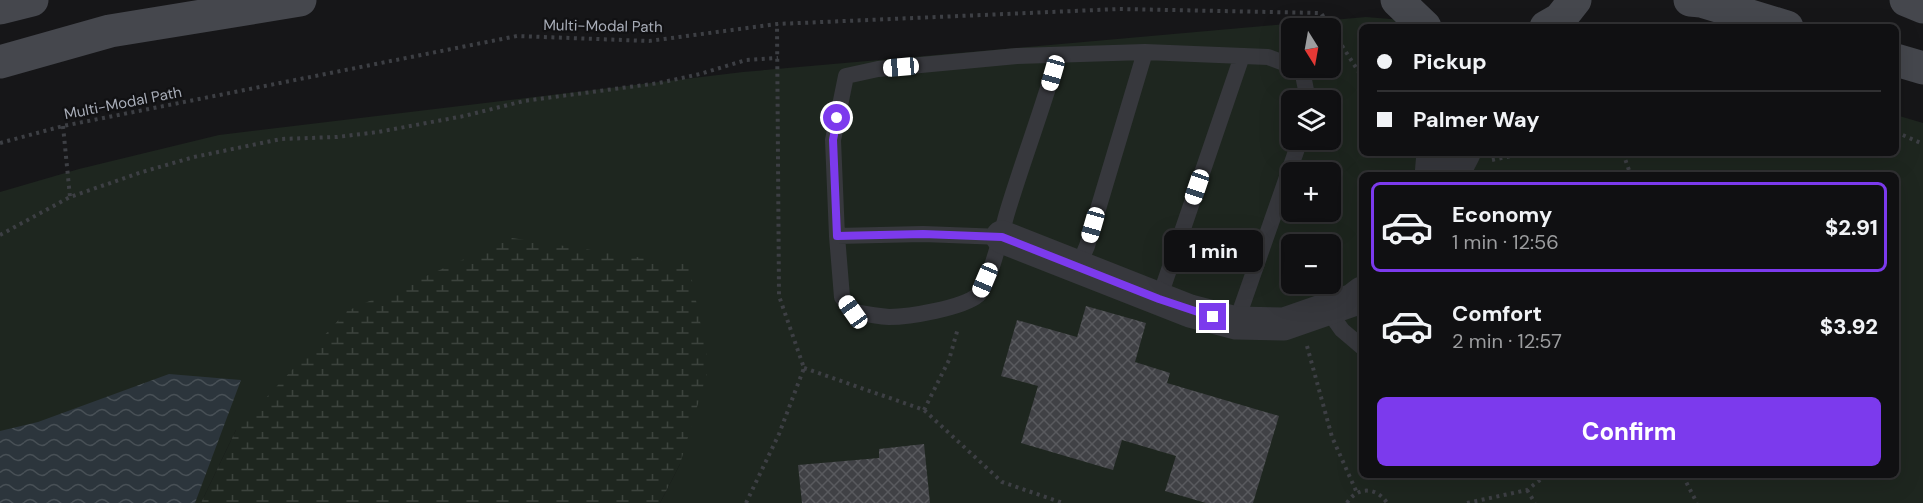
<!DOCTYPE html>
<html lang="en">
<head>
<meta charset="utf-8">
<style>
	:root { --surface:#101012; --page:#1e1e20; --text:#f1f3f6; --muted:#9c9d9f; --line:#303032; --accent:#7c3aed }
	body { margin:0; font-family:"DM Sans",sans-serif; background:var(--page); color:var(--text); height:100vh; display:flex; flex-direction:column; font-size:22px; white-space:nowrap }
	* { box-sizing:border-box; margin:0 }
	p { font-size:20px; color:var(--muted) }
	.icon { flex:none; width:33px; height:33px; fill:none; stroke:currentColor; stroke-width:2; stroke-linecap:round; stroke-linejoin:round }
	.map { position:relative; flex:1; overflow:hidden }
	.drawer { position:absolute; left:1359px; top:172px; width:540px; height:306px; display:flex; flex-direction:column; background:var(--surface); border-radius:9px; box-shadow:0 6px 24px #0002,0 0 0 2px var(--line) }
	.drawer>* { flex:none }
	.banner { position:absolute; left:1359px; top:24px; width:540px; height:132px; border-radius:9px; box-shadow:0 6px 24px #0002,0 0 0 2px var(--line); display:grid; align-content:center; height:132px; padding:0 18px; background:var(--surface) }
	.needle { width:39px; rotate:169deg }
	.controls { position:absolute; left:1281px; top:18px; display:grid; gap:12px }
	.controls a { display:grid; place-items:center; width:60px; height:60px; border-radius:9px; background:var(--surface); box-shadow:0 6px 24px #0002,0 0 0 2px var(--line); font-size:30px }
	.end { position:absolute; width:27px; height:27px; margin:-14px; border:8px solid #7c3aed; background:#fff; box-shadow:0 0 0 3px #fff }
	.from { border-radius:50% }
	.bubble { position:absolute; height:42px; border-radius:9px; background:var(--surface); box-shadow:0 6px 24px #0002,0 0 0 2px var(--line); font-size:20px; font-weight:800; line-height:42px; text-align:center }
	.car { position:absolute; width:18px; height:36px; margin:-18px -9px; border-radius:8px; box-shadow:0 0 4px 2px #0007; background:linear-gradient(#fff 24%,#345 0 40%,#fff 0 76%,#345 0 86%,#fff 0) }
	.banner b { display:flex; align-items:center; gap:21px; height:57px; font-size:22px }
	.banner b+b { border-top:2px solid var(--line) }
	.banner i { width:15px; height:15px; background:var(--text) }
	ul { padding:10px 0 0; list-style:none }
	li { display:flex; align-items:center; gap:18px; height:90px; margin:0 12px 9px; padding:0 6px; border:3px solid transparent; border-radius:9px }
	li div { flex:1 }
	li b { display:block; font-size:22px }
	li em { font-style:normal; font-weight:800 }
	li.current { border-color:var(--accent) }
	li>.icon { width:54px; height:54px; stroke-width:1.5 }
	.primary-button { display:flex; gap:12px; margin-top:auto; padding:12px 18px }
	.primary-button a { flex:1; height:69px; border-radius:9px; background:var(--accent); color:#fff; font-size:24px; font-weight:800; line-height:69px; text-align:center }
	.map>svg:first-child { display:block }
	.green { fill:#1e261f; fill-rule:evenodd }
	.wetland { fill:url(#wetland-marsh) }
	.water { fill:url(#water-waves) }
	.building { fill:url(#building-cross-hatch) }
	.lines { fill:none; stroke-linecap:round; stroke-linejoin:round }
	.path { stroke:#3d3f44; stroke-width:4; stroke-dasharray:3 4.5; stroke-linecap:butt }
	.lane { stroke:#37383d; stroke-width:16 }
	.street { stroke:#37383d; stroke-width:33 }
	.secondary { stroke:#45474d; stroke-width:33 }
	.route { stroke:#7c3aed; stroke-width:8 }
	.labels { text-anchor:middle; stroke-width:4.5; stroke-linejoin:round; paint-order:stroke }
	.street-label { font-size:15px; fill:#a8adb8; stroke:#111113 }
</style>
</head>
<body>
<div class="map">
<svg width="1923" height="503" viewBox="0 0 1923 503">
	<defs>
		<pattern id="wetland-marsh" width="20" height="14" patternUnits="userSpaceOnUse" patternTransform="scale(1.5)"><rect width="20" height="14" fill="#1e261f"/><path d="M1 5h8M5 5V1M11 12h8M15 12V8" fill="none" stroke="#3c433d"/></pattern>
		<pattern id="water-waves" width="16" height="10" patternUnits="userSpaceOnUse" patternTransform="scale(1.5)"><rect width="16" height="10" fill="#2c353c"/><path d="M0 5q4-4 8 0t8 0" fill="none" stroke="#485056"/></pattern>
		<pattern id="building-cross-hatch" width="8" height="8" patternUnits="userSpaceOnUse" patternTransform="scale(1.5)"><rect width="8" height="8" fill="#404145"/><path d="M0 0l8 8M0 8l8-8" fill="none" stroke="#595a5e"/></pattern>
	</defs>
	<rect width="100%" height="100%" fill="#161618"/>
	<path class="green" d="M 1366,17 L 1488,27 L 1362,27 L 1362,153 L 1896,153 L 1896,115 L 1923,123 L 1923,503 L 660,503 L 680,464 L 236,430 L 201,503 L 0,503 L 0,192 L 79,169 L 219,135 L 743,72 ZM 1292,28 L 1330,28 L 1330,68 L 1292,68 ZM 1292,100 L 1330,100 L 1330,140 L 1292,140 ZM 1292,172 L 1330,172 L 1330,212 L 1292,212 ZM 1362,176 L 1896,176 L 1896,476 L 1362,476 ZM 1292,244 L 1330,244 L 1330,284 L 1292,284 Z"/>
	<path class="wetland" d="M 512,238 L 689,265 L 709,367 L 680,464 L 660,503 L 201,503 L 236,430 L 347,311 Z"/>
	<path class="water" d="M 169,374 L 241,380 L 195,503 L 0,503 L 0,431 L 38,422 Z"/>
	<path class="building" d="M 1086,306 L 1146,323 L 1135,362 L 1170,373 L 1167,383 L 1279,416 L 1253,503 L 1206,503 L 1165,491 L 1176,456 L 1122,440 L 1113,470 L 1021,443 L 1038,386 L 1001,376 L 1017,320 L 1077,337 Z
		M 924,444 L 930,503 L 802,503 L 798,465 L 879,458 L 879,449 Z"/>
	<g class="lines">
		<path class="path" d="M 63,126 L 70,197
			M 1896,132 L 1923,144
			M 0,143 L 63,126 L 517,36 L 649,41 L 777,24 L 1119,9 L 1321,13 L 1362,77
			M 1623,153 L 1631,176
			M 1492,160 L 1526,153
			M 0,235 L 70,197 L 142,172 L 194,157 L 281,139 L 337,137 L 378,132 L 464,116 L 524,101 L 659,83 L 700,74 L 746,60 L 778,58
			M 1307,346 L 1332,437 L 1357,493
			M 804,368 L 924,410 L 1002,482 L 1063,503
			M 924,410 L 949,360 L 958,328
			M 1683,476 L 1697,503
			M 1527,490 L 1535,503
			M 746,503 L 779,434 L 804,368 L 779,296 L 777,24
			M 1347,503 C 1357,486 1377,487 1387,503
			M 1467,503 L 1527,490 L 1545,476"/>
		<path class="lane" d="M 1058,55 C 1043,108 1023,160 1007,213 C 1002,230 990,284 978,295 C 963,308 909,317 889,317 C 877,316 865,314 853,312 L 842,297 L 837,236 L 833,140 L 846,76 L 878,69 L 1017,56 L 1145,52 L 1268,57 L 1292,66
			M 1294,68 L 1302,70 L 1308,100
			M 837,236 L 923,234 L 1002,237
			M 1078,267 L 1087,246 L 1145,52
			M 1159,299 L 1242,56
			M 1327,309 L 1342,330 L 1362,347
			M 1236,323 L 1300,140"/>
		<path class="street" d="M 1431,176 L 1433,153
			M 1452,176 L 1464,153
			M 1002,237 L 1190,311 L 1236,323 L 1284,324 L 1353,300 L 1362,293"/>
		<path class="secondary" d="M 1397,0 L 1425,27
			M 1690,0 L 1701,1 L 1787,27
			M 1906,0 L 1923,7
			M 0,8 L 32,0
			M 1546,27 L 1560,19 L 1575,0
			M 1896,60 L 1923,68
			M 0,62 L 110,31 L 300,0"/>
	</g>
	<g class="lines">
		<path class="route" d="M 837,118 L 833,140 L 837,236 L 923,234 L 1002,237 L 1159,299 L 1213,317"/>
	</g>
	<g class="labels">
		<g class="street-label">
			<text transform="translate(603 26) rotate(1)" y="5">Multi-Modal Path</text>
			<text transform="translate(123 103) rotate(-11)" y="5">Multi-Modal Path</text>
		</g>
	</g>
</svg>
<div class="controls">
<a><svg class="needle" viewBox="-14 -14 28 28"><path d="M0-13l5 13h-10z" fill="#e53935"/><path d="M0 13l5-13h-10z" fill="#9c9d9f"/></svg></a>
<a><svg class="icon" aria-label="layers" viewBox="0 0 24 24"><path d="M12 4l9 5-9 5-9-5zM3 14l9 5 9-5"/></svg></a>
<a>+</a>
<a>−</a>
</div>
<i class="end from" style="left:837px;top:118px"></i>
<i class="end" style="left:1213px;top:317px"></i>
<div class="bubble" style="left:1164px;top:230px;width:99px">1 min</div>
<i class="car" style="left:901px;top:67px;rotate:265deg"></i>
<i class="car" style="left:1053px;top:73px;rotate:196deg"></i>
<i class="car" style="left:1197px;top:187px;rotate:199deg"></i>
<i class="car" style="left:1093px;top:225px;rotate:196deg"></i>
<i class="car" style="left:985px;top:280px;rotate:203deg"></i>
<i class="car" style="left:853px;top:312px;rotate:325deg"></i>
<div class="banner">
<b><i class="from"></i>Pickup</b>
<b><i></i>Palmer Way</b>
</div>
<section class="drawer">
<ul>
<li class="current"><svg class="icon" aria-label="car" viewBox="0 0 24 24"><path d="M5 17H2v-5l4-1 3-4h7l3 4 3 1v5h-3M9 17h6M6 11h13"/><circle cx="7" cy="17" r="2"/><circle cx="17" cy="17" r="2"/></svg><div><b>Economy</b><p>1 min · 12:56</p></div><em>$2.91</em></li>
<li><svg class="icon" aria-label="car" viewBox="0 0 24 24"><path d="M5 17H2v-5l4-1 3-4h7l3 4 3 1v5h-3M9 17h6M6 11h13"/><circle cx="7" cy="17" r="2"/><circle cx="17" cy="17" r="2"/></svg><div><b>Comfort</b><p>2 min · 12:57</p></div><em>$3.92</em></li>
</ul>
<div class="primary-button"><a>Confirm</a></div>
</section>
</div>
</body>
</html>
